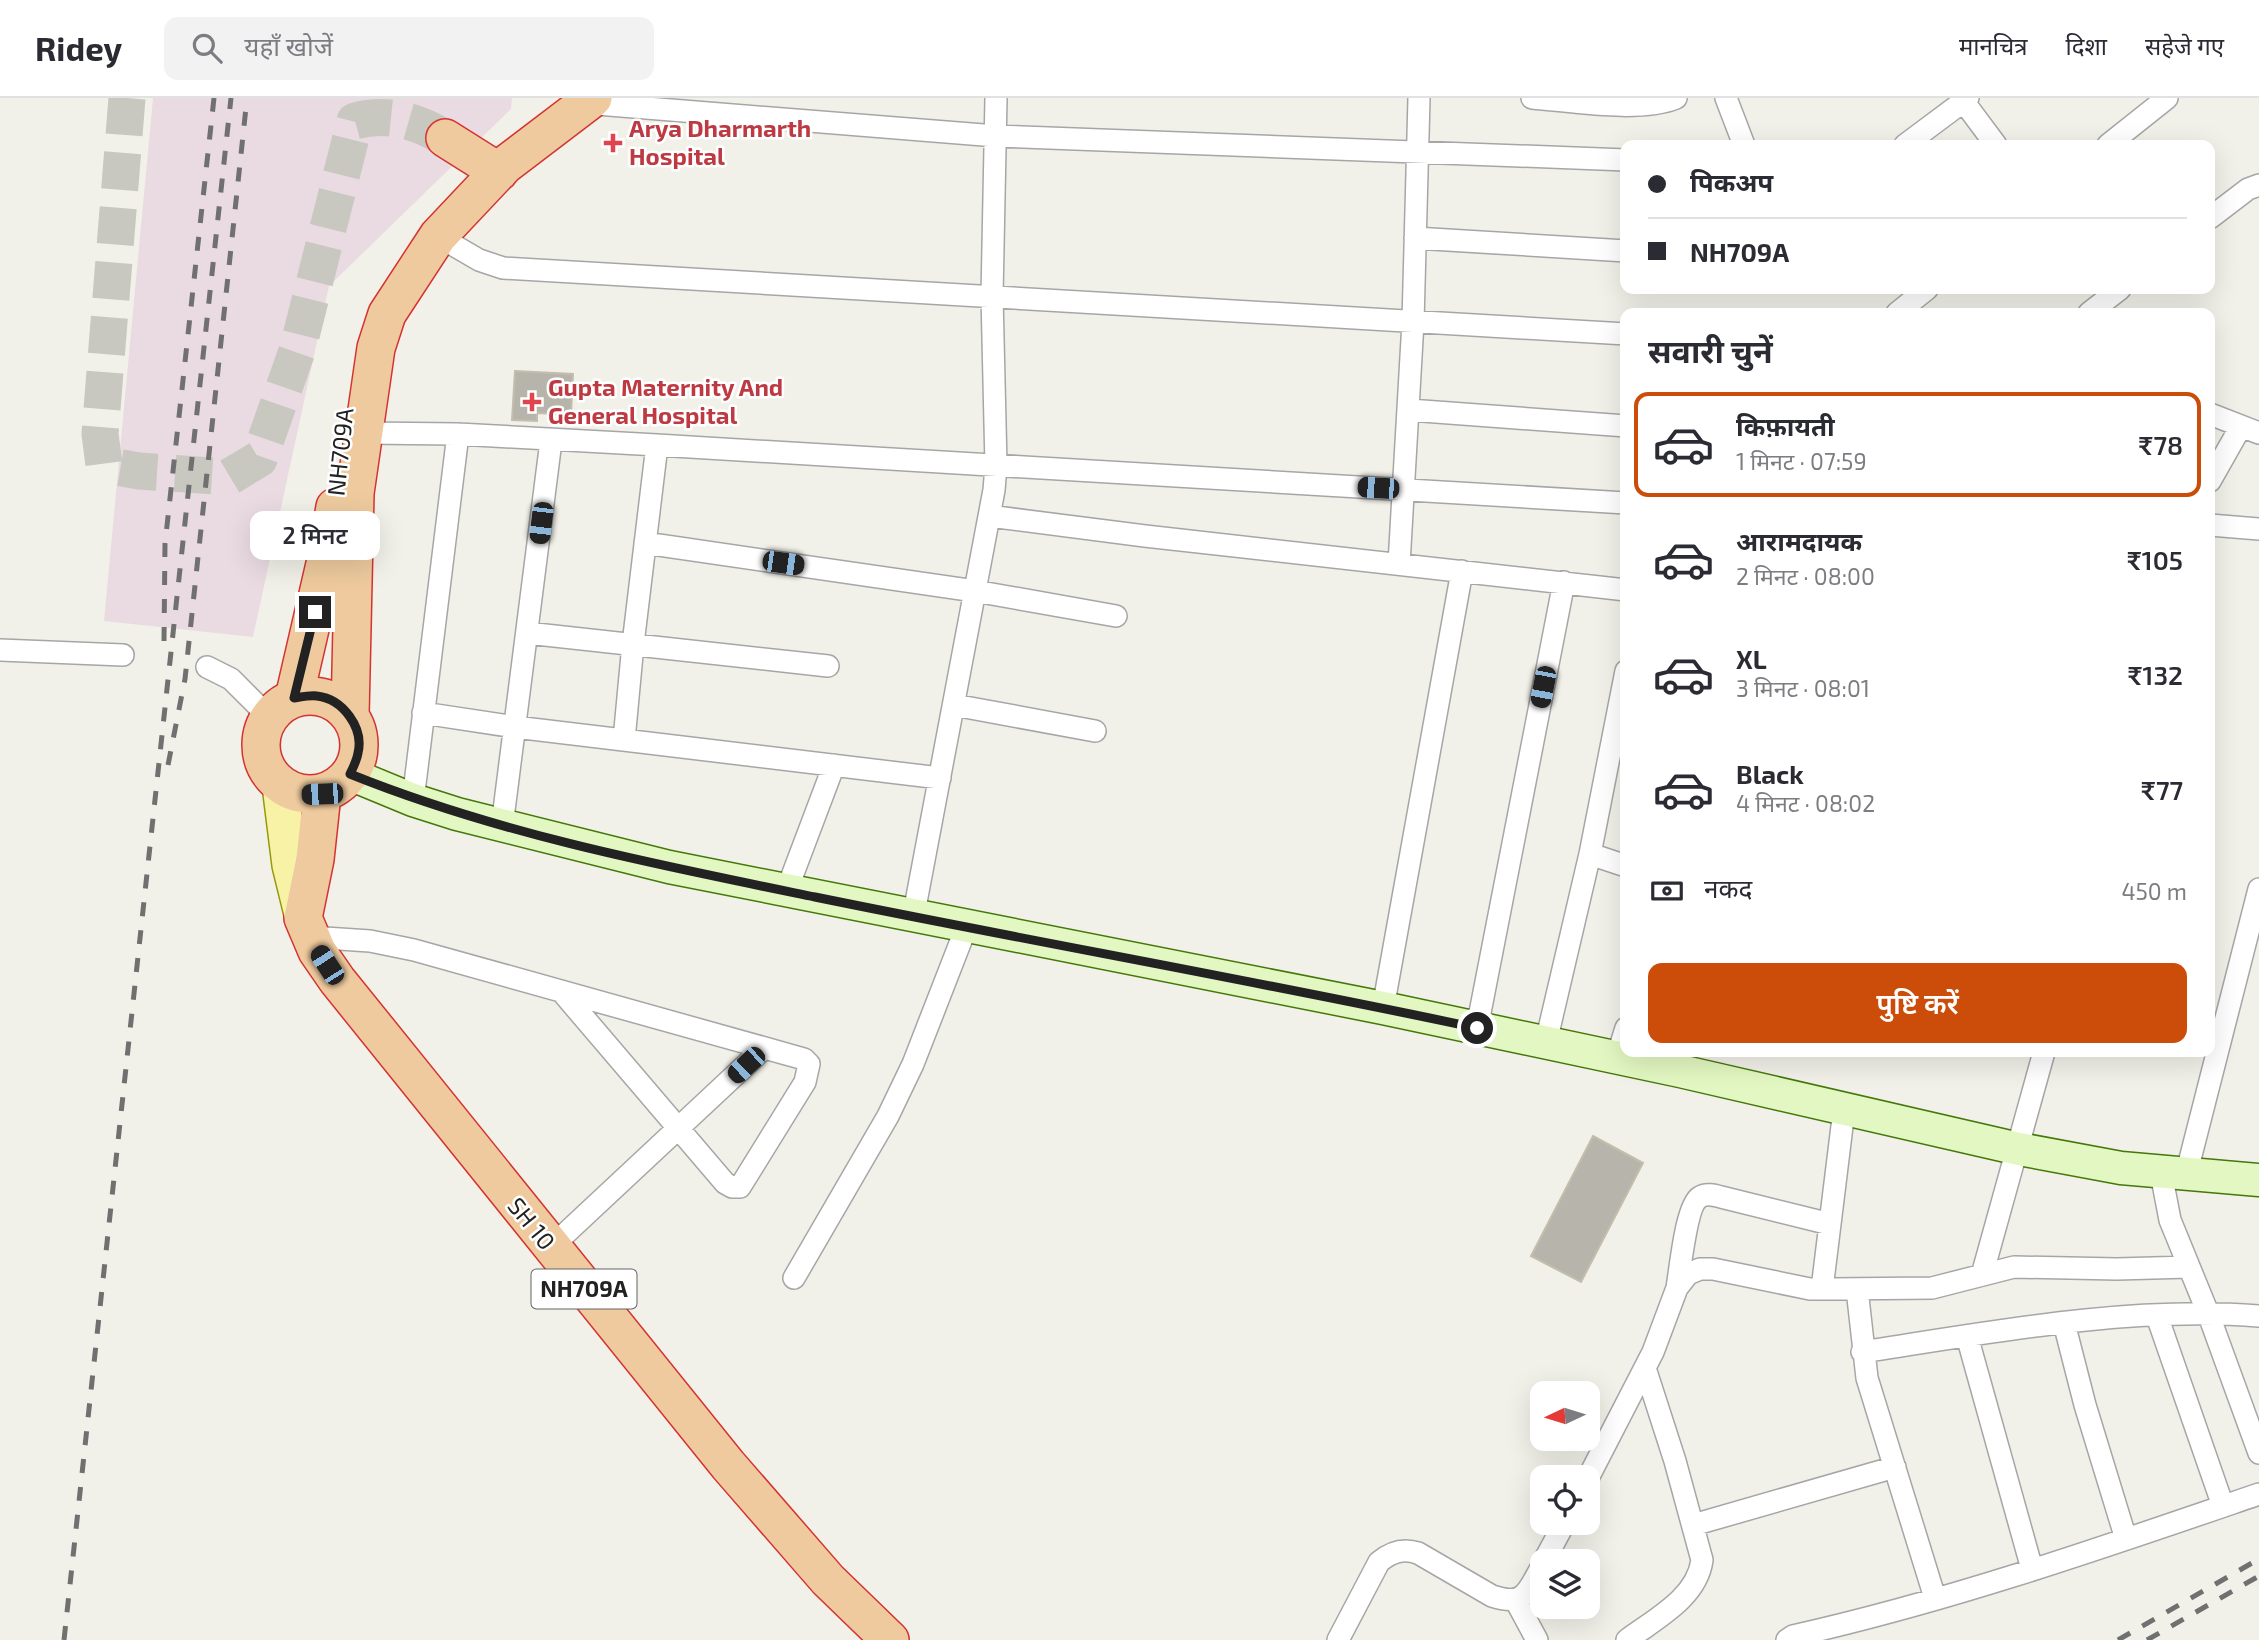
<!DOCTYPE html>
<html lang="hi">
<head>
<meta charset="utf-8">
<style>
	:root { --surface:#fff; --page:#f2f2f3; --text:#2b2b33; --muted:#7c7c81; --line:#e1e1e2; --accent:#cb4d09 }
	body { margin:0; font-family:"Exo 2","Noto Sans Devanagari",sans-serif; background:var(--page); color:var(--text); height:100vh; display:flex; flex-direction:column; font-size:26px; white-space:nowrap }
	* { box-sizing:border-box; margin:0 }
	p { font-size:23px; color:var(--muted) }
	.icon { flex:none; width:38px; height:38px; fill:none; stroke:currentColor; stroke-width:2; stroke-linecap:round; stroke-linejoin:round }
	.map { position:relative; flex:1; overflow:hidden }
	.sheet { position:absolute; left:1620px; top:210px; width:595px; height:749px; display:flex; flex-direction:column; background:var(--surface); border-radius:14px; box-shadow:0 7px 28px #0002 }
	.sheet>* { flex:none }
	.hud { position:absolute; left:1620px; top:42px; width:595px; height:154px; border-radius:14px; box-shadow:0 7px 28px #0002; display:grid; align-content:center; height:154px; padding:0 28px; background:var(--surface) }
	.needle { width:46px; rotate:266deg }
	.tools { position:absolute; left:1530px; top:1283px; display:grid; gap:14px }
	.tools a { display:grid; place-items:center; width:70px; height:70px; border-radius:14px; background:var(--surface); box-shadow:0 7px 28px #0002; font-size:35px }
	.end { position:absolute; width:32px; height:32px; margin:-16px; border:9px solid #222; background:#fff; box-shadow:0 0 0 4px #fff }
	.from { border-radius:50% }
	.bubble { position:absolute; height:49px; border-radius:14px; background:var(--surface); box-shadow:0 7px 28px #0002; font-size:23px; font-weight:600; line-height:49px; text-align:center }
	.car { position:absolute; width:21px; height:42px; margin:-21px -10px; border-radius:9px; box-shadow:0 0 5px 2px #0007; background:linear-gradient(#222 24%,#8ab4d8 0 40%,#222 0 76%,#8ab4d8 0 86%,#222 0) }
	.hud b { display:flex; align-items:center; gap:24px; height:66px; font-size:26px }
	.hud b+b { border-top:2px solid var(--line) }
	.hud i { width:18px; height:18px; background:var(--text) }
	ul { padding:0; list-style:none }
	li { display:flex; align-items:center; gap:21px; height:105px; margin:0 14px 10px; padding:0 14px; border:4px solid transparent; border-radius:14px }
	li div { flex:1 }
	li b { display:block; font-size:26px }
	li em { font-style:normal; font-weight:600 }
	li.on { border-color:var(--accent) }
	li>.icon { width:63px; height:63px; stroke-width:1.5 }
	h2 { padding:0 28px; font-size:32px; line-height:84px }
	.pay { display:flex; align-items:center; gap:18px; height:77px; padding:0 28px; font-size:26px }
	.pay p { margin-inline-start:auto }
	.action { display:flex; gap:14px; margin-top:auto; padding:14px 28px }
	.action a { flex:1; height:80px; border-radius:14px; background:var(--accent); color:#fff; font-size:28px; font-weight:600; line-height:80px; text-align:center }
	header { display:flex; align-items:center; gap:42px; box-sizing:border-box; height:98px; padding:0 35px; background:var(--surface); border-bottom:2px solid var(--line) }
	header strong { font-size:33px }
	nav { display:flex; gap:38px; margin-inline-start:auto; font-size:24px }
	.search { width:490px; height:63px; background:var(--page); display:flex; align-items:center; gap:18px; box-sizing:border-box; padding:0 24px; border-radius:14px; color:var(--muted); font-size:26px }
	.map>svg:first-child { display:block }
	.industrial { fill:#eadbe2 }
	.building { fill:#b7b5ab; stroke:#c3beac; stroke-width:2 }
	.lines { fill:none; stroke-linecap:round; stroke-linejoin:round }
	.trunk-tunnel { stroke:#c8c8c1; stroke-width:37; stroke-dasharray:37 18; stroke-linecap:butt }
	.minor-casing { stroke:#a6a6a6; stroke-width:24 }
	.secondary-casing { stroke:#45770a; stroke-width:35 }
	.primary-casing { stroke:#969907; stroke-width:38 }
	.trunk-casing { stroke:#d53231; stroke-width:40 }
	.minor { stroke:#fff; stroke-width:21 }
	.secondary { stroke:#e2f7c1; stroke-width:32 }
	.primary { stroke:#f8f2a7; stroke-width:35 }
	.trunk { stroke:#eeca9e; stroke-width:37 }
	.rail { stroke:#707070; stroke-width:5; stroke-dasharray:14 14; stroke-linecap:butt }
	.route { stroke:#222; stroke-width:9 }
	.health-dot { fill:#e0444e; stroke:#fff; stroke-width:2.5 }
	.labels { text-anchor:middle; stroke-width:5; stroke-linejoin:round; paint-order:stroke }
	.shield { fill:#fff; stroke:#646464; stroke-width:2 }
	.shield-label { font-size:23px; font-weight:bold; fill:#222 }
	.health-label { font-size:24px; font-weight:bold; fill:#be3a42; stroke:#fff; text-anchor:start }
	.street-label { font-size:24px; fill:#222; stroke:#fff }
</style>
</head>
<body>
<header>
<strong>Ridey</strong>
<div class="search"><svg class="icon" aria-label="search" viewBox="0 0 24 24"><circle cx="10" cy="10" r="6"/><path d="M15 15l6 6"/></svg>यहाँ खोजें</div>
<nav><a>मानचित्र</a><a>दिशा</a><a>सहेजे गए</a></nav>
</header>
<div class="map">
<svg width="2259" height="1542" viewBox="0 0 2259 1542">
	<rect width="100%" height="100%" fill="#f1f1e9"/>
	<path class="industrial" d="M 153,0 L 512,0 L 511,11 L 329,188 L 253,539 L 104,523 Z"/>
	<path class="building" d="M 515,273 L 573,276 L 571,317 L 537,315 L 537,323 L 512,322 Z
		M 1593,1038 L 1643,1065 L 1581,1184 L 1531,1158 Z"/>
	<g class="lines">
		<path class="trunk-tunnel" d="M 127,0 L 100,336 L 104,367 L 139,373 L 229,379 L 259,361 L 298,250 L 355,23 C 388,14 417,23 445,40"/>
		<g class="minor-casing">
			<path id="minor" d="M 1532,0 C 1572,3 1640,15 1676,0
				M 1726,0 L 1744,47
				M 1961,0 L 1996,47
				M 584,5 L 996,38 L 1626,62
				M 1905,47 L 1968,0
				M 2108,47 L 2167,0
				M 2210,120 L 2248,91 L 2259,87
				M 438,138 L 479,162 L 503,170 L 1626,236
				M 1415,140 L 1626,153
				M 1897,215 L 1927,191
				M 2089,215 L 2120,191
				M 1409,312 L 1626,328
				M 2210,316 L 2259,335
				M 363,335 L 458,336 L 657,347 L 1626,405
				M 2210,383 L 2240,330
				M 989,418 L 1145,438 L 1626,492
				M 2210,427 L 2259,431
				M 645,445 L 975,493 L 1116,518
				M 1399,466 L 1413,224 L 1419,0
				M 527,535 L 828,568
				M 0,552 L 123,557
				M 207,569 L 231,581 L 269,619
				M 954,607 L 1095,633
				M 423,615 L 515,629 L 940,680
				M 624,642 L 633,546 L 657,347
				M 413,702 L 458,336
				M 502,728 L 551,343
				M 1590,756 L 1626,768
				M 786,794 L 834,667
				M 913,820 L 994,392 L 996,368 L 992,198 L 996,0
				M 310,839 L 370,843 L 414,852 L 804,961 L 809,966 L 805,984 L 740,1089 L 732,1089 L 725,1085 L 562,894
				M 1383,910 L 1462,473
				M 1477,930 L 1564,484
				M 1546,944 L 1590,756 L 1626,573
				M 1617,959 L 1626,930
				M 2161,1075 L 2170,1122 L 2208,1215 L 2259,1355
				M 2186,1077 L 2259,791
				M 550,1150 L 763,951
				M 1982,1177 L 2044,954
				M 794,1180 L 888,1018 L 913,966 L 966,830
				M 1677,1190 C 1680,1173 1686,1107 1700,1099 C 1706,1095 1714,1097 1721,1099 L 1830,1126
				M 1822,1191 L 1844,1012
				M 1857,1191 L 1867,1280 L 1935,1500
				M 2157,1218 L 2223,1408
				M 2064,1225 L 2085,1307 L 2126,1441
				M 1967,1238 L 2032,1471
				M 1862,1254 C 1991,1234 2129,1208 2259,1218
				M 1587,1382 L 1653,1254 L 1677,1190 L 1688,1176 L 1700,1171 L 1713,1171 L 1810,1191 L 1833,1191 L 1932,1190 L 2014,1169 L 2117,1171 L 2189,1169
				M 1693,1427 L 1895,1369
				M 1544,1463 L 1565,1424
				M 1516,1503 L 1537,1542
				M 1338,1542 L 1379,1464 C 1391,1454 1403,1450 1418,1455 L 1492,1498 C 1525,1509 1527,1494 1542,1468
				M 1627,1542 C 1655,1521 1697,1500 1702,1462 L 1675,1363 L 1645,1270
				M 1787,1542 L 1793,1538 C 1950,1503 2107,1448 2259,1396"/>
		</g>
		<g class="secondary-casing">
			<path id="secondary" d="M 350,676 L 413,702 L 457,716 L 669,769 L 1383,910 L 1680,973 L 2019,1051 L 2121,1070 L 2259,1082"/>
		</g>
		<g class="primary-casing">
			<path id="primary" d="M 280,687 L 290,767 L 303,820"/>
		</g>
		<g class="trunk-casing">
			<path id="trunk" d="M 445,40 L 499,74
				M261 647a49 49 0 1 1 98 0a49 49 0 1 1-98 0Z
				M 294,600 L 325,466 L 335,409
				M 350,617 L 355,395 L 376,250 L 387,216 L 438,138 L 505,67 L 593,0
				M 322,696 L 315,761 L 303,820 L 317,853 L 337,882 L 728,1367 L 828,1482 L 890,1542"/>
		</g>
		<use href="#minor" class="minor"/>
		<use href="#secondary" class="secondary"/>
		<use href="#primary" class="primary"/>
		<use href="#trunk" class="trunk"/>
		<path class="rail" d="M 164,543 L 165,446 L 214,0
			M 168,667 L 185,581 L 247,0
			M 64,1542 L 231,0
			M 2118,1542 L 2259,1461
			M 2147,1542 L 2259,1478"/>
	</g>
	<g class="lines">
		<path class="route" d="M 315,514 L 294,600 C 301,599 310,597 317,598 C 343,601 364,630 358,655 C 357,662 353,670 350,676 C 499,736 658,767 815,799 C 1035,844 1257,883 1477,930"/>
	</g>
	<g class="health-dot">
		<path d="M609.5 34.5h7v7h7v7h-7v7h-7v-7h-7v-7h7z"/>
		<path d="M528.5 293.5h7v7h7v7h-7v7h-7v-7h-7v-7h7z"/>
	</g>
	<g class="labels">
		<rect class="shield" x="531.5" y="1171.5" width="105" height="39" rx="5"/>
		<g class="shield-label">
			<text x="584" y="1199">NH709A</text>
		</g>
		<g class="health-label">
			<text x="629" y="39">Arya Dharmarth<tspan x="629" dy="28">Hospital</tspan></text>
			<text x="548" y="298">Gupta Maternity And<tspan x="548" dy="28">General Hospital</tspan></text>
		</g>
		<g class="street-label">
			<text transform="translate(341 354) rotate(-84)" y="8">NH709A</text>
			<text transform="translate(531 1126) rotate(51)" y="8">SH 10</text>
		</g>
	</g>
</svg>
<div class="tools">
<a><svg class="needle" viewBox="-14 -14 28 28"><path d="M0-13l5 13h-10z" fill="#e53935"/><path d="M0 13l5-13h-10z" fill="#7c7c81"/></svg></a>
<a><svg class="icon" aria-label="locate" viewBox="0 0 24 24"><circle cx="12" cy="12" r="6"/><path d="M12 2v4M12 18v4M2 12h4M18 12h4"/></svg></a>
<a><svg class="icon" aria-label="layers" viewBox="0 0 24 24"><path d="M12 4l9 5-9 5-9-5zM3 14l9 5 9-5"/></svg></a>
</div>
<i class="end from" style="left:1477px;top:930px"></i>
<i class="end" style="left:315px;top:514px"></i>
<div class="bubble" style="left:250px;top:413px;width:130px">2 मिनट</div>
<i class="car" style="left:1378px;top:390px;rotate:273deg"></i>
<i class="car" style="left:541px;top:425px;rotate:187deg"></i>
<i class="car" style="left:783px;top:465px;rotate:98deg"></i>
<i class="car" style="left:1543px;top:589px;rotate:191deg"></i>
<i class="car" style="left:322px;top:696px;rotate:268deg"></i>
<i class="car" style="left:327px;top:867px;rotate:327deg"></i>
<i class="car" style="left:746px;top:967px;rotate:227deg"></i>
<div class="hud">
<b><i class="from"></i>पिकअप</b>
<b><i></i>NH709A</b>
</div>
<section class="sheet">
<h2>सवारी चुनें</h2>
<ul>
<li class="on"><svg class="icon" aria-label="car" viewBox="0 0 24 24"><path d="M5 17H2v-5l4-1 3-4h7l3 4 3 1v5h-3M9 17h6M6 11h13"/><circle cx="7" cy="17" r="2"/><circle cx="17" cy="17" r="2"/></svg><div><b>किफ़ायती</b><p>1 मिनट · 07:59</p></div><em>₹78</em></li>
<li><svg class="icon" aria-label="car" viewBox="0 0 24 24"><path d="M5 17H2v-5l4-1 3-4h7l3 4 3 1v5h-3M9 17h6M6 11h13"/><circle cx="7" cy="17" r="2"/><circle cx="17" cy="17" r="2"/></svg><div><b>आरामदायक</b><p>2 मिनट · 08:00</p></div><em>₹105</em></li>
<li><svg class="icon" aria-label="car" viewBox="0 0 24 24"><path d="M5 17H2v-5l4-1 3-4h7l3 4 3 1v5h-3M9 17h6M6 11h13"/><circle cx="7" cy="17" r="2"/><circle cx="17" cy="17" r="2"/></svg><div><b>XL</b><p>3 मिनट · 08:01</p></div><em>₹132</em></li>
<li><svg class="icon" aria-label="car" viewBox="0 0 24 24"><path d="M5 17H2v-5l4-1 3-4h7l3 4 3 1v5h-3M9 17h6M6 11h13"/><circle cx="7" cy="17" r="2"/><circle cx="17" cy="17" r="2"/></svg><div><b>Black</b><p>4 मिनट · 08:02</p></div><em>₹77</em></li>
</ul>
<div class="pay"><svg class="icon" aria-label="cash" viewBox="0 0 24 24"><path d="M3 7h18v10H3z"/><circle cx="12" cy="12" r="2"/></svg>नकद<p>450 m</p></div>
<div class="action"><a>पुष्टि करें</a></div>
</section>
</div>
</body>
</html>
